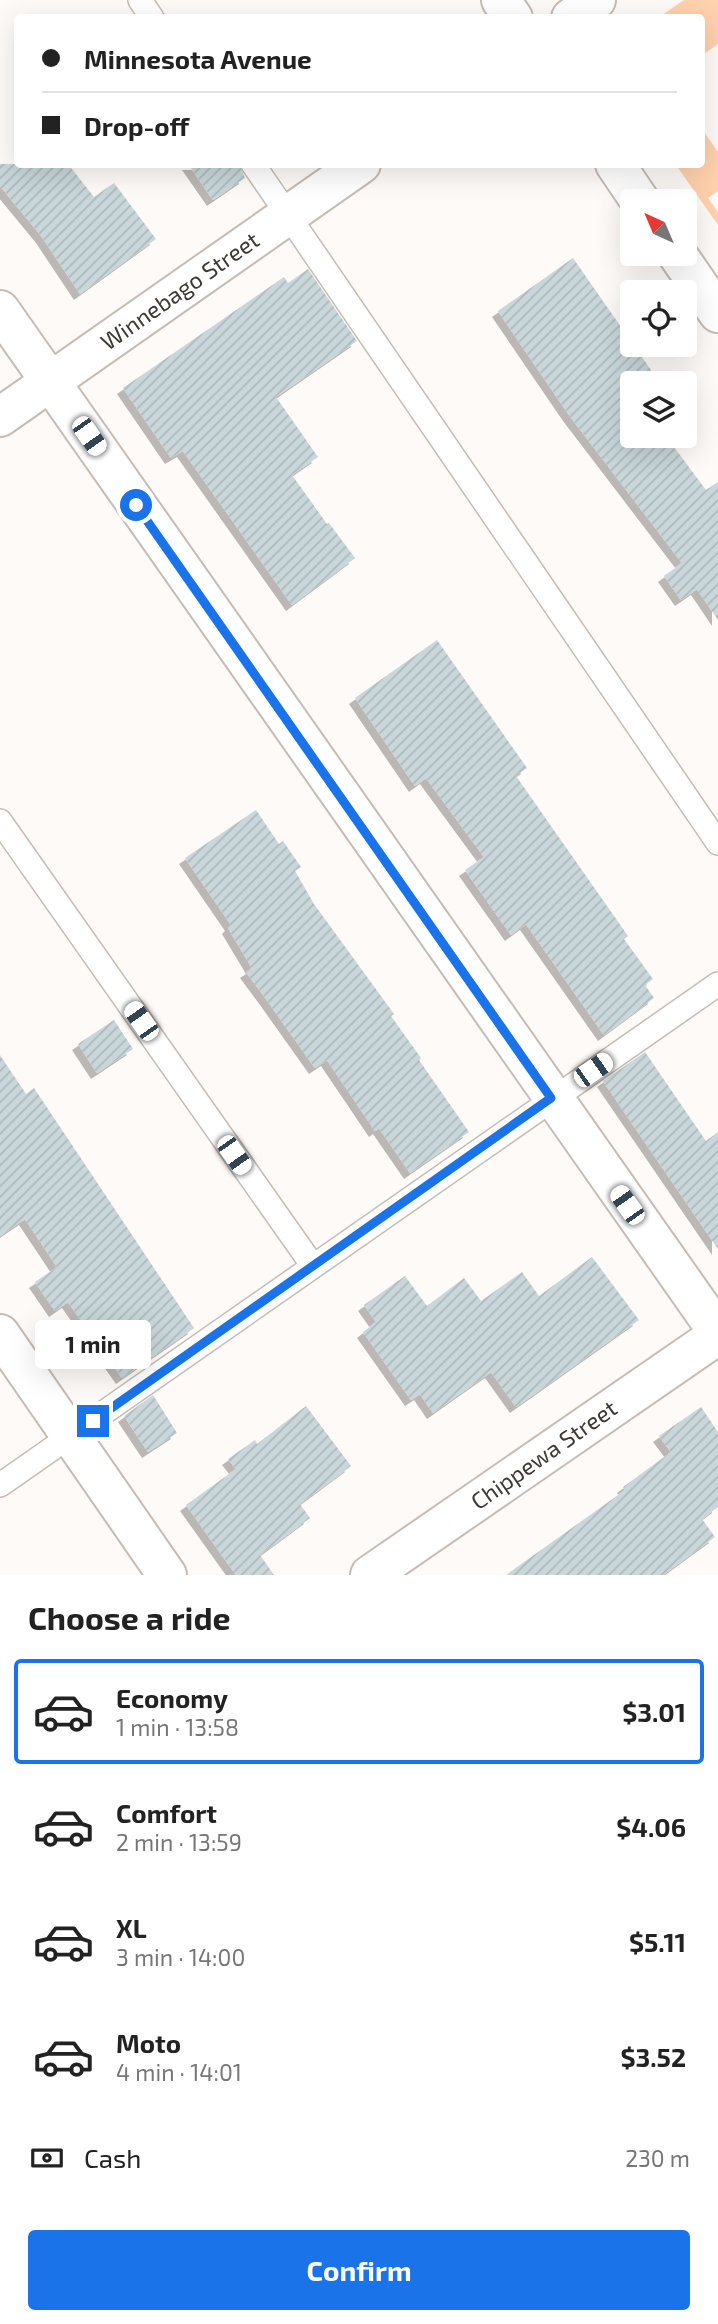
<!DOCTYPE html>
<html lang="en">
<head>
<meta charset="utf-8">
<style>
	:root { --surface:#fff; --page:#f6f6f6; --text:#222; --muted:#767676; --line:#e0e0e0; --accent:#1a73e8 }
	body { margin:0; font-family:"Exo 2",sans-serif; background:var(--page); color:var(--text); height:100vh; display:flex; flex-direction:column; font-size:26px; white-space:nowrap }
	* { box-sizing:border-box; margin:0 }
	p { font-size:23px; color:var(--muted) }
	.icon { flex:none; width:38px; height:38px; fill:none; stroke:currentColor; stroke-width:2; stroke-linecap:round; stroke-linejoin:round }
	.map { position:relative; height:1575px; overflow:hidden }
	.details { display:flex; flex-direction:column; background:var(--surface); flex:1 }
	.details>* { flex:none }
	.hud { position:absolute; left:14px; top:14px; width:691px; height:154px; border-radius:7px; box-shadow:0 7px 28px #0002; display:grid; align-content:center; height:154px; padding:0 28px; background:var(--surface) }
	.needle { width:46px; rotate:316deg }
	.fabs { position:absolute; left:620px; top:189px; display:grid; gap:14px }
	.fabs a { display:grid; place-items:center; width:77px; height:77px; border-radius:7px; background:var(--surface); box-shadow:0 7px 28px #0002; font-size:35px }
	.end { position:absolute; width:32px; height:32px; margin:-16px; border:9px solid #1a73e8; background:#fff; box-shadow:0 0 0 4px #fff }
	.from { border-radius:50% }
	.bubble { position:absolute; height:49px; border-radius:7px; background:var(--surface); box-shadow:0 7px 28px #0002; font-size:23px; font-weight:700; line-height:49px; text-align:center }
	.car { position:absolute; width:21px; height:42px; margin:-21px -10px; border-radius:9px; box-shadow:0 0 5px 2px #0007; background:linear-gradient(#fff 24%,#345 0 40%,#fff 0 76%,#345 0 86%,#fff 0) }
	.hud b { display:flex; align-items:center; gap:24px; height:66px; font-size:26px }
	.hud b+b { border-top:2px solid var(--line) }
	.hud i { width:18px; height:18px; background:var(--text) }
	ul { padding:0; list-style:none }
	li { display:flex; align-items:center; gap:21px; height:105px; margin:0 14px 10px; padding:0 14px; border:4px solid transparent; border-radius:7px }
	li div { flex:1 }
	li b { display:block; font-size:26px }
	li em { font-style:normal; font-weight:700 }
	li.current { border-color:var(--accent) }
	li>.icon { width:63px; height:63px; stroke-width:1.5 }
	h2 { padding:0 28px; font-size:32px; line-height:84px }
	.pay { display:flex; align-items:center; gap:18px; height:77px; padding:0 28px; font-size:26px }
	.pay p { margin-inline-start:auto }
	.cta { display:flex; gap:14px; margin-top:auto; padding:14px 28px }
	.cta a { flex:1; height:80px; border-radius:7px; background:var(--accent); color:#fff; font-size:28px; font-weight:700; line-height:80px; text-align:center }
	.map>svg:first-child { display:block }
	.green { fill:#ffd1ad }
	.building { fill:url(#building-hatch); filter:url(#shadow) }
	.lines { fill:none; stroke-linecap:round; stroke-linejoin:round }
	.lane-casing { stroke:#c6bcb4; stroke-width:26 }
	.street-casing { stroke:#c6bcb4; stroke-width:42 }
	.secondary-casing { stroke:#c6bcb4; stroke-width:42 }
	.lane { stroke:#fff; stroke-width:23 }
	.street { stroke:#fff; stroke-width:38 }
	.secondary { stroke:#fff; stroke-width:38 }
	.route { stroke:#1a73e8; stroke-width:9 }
	.labels { text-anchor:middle; stroke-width:7; stroke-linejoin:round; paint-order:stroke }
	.street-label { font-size:23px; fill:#3d3935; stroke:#fff }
</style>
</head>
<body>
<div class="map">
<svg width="718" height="1575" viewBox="0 0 718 1575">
	<defs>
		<pattern id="building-hatch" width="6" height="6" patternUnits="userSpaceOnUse" patternTransform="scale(1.75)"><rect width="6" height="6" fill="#c9d7da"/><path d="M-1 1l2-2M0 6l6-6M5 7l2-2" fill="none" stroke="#aeb9bc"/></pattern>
		<filter id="shadow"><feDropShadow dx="-6" dy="6" stdDeviation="0" flood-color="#0004"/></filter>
	</defs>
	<rect width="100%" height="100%" fill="#fefaf7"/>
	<path class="green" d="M 684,0 L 718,0 L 718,44 L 702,55 L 702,18 L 659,17 Z
		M 702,129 L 718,152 L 718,191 L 708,198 L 718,212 L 718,225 L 676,165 L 702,164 Z"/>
	<path class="building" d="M 0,164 L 68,164 L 94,197 L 114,183 L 156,239 L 80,294 L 42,237 L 0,186 Z
		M 188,164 L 239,164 L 245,178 L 213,200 Z
		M 573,258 L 660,383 L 632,383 L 632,436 L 681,436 L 671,443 L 706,490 L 718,482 L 718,620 L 697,589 L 681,600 L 664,576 L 682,563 L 569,415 L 498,311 Z
		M 308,269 L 357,341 L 276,397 L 318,457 L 292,475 L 327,524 L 329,523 L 355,558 L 292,605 L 183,451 L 171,458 L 123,388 L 284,277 L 288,283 Z
		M 437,640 L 527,768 L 516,776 L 628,936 L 624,939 L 653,979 L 645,985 L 654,998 L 604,1035 L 526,924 L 511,935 L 465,870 L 484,857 L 426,778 L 415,786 L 355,698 Z
		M 256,810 L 279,844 L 283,841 L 301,867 L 295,871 L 314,904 L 394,1014 L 391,1016 L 421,1058 L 419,1060 L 469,1132 L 410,1173 L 379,1128 L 375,1131 L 327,1060 L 315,1068 L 266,999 L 246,972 L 252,968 L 228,928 L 231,925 L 185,858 Z
		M 114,1020 L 133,1049 L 97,1073 L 78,1044 Z
		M 645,1052 L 706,1141 L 718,1132 L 718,1249 L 603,1081 Z
		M 0,1055 L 26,1094 L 34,1088 L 194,1328 L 122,1378 L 68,1302 L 55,1311 L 35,1282 L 57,1267 L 25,1219 L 0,1236 Z
		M 592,1257 L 639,1320 L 516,1407 L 491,1372 L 433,1413 L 420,1394 L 411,1400 L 363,1332 L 376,1322 L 364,1305 L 405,1276 L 427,1306 L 464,1278 L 481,1301 L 522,1272 L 539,1296 Z
		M 153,1395 L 177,1433 L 148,1452 L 124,1416 Z
		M 306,1406 L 351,1466 L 300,1504 L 310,1518 L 260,1555 L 274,1575 L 236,1575 L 186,1505 L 236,1469 L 228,1459 L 255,1440 L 257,1444 Z
		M 701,1407 L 718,1432 L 718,1507 L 702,1519 L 715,1537 L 663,1575 L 506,1575 L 625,1490 L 623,1487 L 671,1452 L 659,1436 Z"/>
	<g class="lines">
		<g class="lane-casing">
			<path id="lane" d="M 140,0 L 152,18
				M 253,164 L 718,843
				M 0,821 L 313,1266
				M 0,1485 L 718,984"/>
		</g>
		<g class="street-casing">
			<path id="street" d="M 501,0 L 513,18
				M 571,18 L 596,0
				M 615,164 L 640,201
				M 677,254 L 718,313
				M 0,310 L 718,1332
				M 0,417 L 361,164
				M 0,1334 L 167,1575"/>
		</g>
		<g class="secondary-casing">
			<path id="secondary" d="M 370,1575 L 718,1335"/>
		</g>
		<use href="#lane" class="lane"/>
		<use href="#street" class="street"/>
		<use href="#secondary" class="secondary"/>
	</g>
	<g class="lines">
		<path class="route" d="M 93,1421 L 551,1098 L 136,505"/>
	</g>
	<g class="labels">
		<g class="street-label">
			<text transform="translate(180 291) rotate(-35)" y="8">Winnebago Street</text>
			<text transform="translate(544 1455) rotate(-35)" y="8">Chippewa Street</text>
		</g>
	</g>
</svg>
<div class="fabs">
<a><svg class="needle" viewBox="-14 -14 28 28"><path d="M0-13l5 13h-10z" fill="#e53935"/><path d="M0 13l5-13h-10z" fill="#767676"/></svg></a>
<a><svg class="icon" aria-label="locate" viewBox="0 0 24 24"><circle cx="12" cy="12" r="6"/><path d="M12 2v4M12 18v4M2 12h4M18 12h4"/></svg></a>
<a><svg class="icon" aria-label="layers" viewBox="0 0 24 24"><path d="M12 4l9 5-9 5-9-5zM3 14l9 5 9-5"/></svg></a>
</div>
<i class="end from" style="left:136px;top:505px"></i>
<i class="end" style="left:93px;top:1421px"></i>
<div class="bubble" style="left:35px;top:1320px;width:116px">1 min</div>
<i class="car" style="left:89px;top:436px;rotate:145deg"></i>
<i class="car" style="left:141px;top:1021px;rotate:325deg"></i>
<i class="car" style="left:593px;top:1070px;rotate:55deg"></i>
<i class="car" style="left:234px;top:1155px;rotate:145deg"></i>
<i class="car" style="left:627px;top:1205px;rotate:325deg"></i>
<div class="hud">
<b><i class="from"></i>Minnesota Avenue</b>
<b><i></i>Drop-off</b>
</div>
</div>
<section class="details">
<h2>Choose a ride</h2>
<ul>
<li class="current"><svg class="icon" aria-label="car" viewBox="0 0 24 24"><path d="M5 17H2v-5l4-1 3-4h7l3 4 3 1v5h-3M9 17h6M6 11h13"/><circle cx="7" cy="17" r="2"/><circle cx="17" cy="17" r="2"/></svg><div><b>Economy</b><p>1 min · 13:58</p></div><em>$3.01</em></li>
<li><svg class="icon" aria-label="car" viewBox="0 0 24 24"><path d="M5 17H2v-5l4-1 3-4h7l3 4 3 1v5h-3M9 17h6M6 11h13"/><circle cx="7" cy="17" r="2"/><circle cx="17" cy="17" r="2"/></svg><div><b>Comfort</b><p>2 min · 13:59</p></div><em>$4.06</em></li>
<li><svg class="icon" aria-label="car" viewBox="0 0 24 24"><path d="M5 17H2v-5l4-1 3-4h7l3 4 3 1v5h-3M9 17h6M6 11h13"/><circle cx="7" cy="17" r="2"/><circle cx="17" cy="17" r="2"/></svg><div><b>XL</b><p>3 min · 14:00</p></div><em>$5.11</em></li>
<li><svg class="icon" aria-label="car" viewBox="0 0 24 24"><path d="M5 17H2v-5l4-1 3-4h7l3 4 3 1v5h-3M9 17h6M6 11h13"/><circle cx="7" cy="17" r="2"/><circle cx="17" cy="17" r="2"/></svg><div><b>Moto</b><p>4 min · 14:01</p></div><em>$3.52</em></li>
</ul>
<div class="pay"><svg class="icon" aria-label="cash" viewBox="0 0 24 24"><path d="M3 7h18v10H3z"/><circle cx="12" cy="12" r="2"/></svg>Cash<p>230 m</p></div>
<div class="cta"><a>Confirm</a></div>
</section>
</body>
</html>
